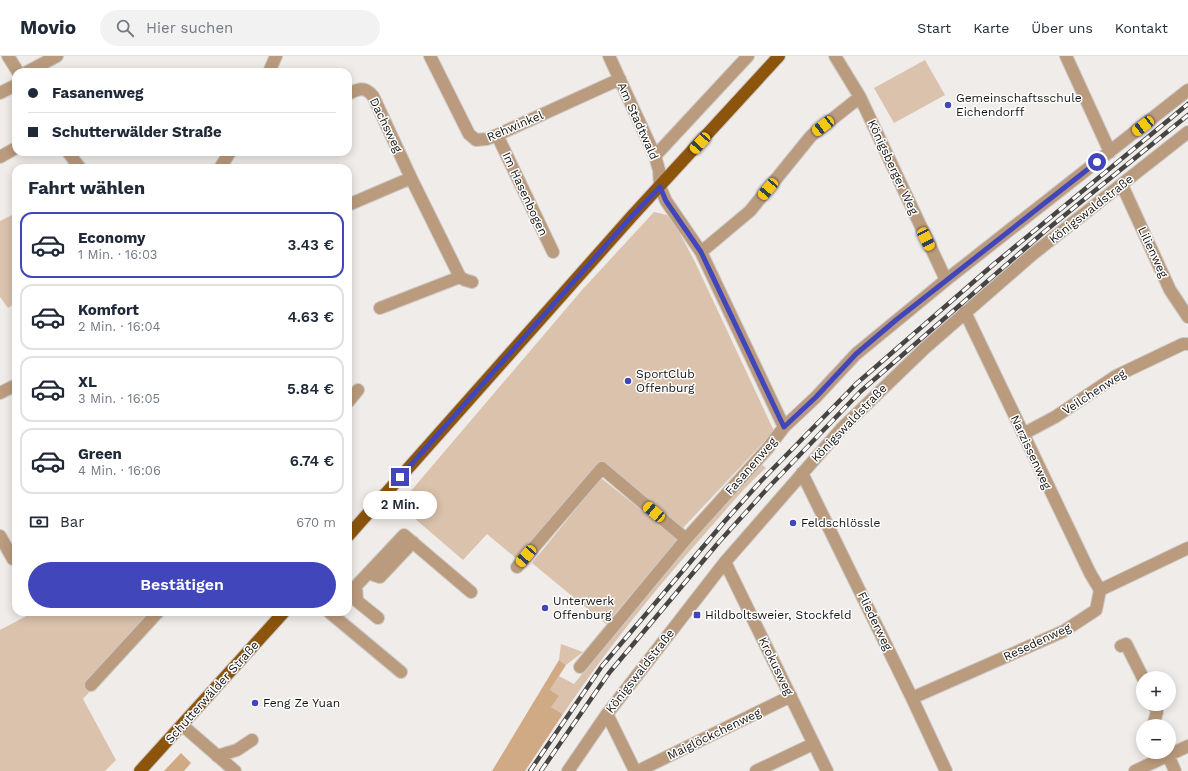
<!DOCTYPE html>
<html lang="de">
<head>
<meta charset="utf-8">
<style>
	:root { --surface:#fff; --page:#f2f2f3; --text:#1f2937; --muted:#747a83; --line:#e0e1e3; --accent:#4146ba }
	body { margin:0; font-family:"Work Sans",sans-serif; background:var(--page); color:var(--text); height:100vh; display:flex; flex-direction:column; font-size:15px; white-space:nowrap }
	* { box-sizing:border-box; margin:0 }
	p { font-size:13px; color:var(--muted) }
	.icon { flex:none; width:22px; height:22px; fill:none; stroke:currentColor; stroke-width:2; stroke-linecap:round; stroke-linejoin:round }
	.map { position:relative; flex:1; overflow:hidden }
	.details { position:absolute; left:12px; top:108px; width:340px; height:452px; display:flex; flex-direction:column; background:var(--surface); border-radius:12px; box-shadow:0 2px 10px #0003 }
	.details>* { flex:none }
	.guide { position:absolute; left:12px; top:12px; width:340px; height:88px; border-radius:12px; box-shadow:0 2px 10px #0003; display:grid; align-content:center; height:88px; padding:0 16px; background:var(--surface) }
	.tools { position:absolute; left:1136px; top:615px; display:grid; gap:8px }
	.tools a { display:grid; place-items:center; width:40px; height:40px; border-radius:50%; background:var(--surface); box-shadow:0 2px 10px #0003; font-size:20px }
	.end { position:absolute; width:18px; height:18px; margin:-9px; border:5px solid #4146ba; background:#fff; box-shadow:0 0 0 2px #fff }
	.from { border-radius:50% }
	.bubble { position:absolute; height:28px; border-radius:14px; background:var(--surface); box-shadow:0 2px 10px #0003; font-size:13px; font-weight:600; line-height:28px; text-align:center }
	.car { position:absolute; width:12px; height:24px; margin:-12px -6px; border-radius:5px; box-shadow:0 0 3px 1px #0007; background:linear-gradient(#f5c518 24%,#345 0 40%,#f5c518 0 76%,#345 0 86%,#f5c518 0) }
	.guide b { display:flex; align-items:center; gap:14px; height:38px; font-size:15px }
	.guide b+b { border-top:1px solid var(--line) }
	.guide i { width:10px; height:10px; background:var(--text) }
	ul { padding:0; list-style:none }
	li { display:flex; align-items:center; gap:12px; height:66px; margin:0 8px 6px; padding:0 8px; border:2px solid var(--line); border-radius:12px }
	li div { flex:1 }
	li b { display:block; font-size:15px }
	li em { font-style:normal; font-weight:600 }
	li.on { border-color:var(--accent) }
	li>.icon { width:36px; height:36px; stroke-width:1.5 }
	h2 { padding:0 16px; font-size:18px; line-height:48px }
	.pay { display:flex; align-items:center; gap:10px; height:44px; padding:0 16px; font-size:15px }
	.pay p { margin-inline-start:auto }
	.cta { display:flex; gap:8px; margin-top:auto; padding:8px 16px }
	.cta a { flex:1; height:46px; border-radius:24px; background:var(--accent); color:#fff; font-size:16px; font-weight:600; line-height:46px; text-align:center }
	header { display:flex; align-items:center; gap:24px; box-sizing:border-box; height:56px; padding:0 20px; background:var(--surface); border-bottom:1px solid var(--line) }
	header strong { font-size:19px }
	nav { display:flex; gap:22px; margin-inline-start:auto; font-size:14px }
	.search { width:280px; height:36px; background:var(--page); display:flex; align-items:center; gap:10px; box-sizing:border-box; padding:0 14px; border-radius:22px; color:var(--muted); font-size:15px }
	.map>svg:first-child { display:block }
	.green { fill:#dac2ac }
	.forest { fill:#d0aa85 }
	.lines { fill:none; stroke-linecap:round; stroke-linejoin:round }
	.minor-casing { stroke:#ccc9c7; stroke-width:14 }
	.major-casing { stroke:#ccc9c7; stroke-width:14 }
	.minor { stroke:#bb9b7d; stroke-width:12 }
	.major { stroke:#8d550c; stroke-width:12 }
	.rail-casing { stroke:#464543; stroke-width:4.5 }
	.rail { stroke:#fff; stroke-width:3; stroke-dasharray:9; stroke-linecap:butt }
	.route { stroke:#4146ba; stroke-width:5 }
	.poi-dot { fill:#4146ba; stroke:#fff; stroke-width:1.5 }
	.labels { text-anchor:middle; stroke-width:3; stroke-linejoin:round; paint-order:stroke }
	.poi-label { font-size:12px; fill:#141312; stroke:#fff; text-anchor:start }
	.street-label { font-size:12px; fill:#141312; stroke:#fff }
</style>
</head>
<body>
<header>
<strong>Movio</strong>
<div class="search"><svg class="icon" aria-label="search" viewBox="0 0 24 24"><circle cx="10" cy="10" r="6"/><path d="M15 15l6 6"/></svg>Hier suchen</div>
<nav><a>Start</a><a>Karte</a><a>Über uns</a><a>Kontakt</a></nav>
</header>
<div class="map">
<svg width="1188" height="715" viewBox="0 0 1188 715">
	<rect width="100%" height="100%" fill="#efecea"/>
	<path class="green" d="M 925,4 L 945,39 L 894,67 L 874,32 Z
		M 654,156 L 667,159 L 676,170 L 695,206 L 774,375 L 682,473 L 599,406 L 517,503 L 487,478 L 463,504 L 399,449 L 582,234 Z
		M 16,157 L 16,247 L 8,252 L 0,241 L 0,165 Z
		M 760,407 L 766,412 C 742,433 723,458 702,481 C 652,537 605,596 563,658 L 551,651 L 550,634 L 559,620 L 574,628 L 666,515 Z
		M 601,422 L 675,481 L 676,486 L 606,568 L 532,507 Z
		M 34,556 L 161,556 L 83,643 L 116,704 L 105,715 L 0,715 L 0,574 Z
		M 561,588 L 583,596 L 566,609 L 559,604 Z"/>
	<path class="forest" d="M 559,604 L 566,609 L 550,634 L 559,640 L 551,651 L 563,658 L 525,715 L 492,715 Z
		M 181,697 L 191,707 L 184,715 L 164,715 Z"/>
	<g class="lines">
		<g class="minor-casing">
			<path id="minor" d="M 8,0 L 18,16
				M 430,0 L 469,78 L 476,84 L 487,83 L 497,79 L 620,23
				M 609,0 L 655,100 L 659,114 L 660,131 L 666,145 L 701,196 L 784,371
				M 835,0 L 860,41 L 946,224
				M 1066,0 L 1110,96
				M 27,16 L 57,0
				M 269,16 L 276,0
				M 0,37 L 16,29
				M 348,38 C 359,33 364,30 373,40 L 411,122 L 460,221 L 465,224 L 472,226
				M 497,79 L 553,196
				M 68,96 L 80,112
				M 655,100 L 748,0
				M 0,101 L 16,92
				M 220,112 L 230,96
				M 1122,129 L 1170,234 L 1188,261
				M 348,149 L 411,122
				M 701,196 L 750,155 L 811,80 L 860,41
				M 380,252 L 460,221
				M 965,256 L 1090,517 L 1100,534
				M 0,337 L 16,329
				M 348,346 L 358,334
				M 1023,378 L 1055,361 L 1116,320 L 1183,288 L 1188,288
				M 802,417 L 912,642 L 946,715
				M 0,480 L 13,503
				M 725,506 L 827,715
				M 517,511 L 602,412 L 686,483 L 768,392 L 784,371 L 816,341 L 856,298 L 946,224 L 1188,34
				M 368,517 L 380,521 L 413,486
				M 329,556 L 401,616
				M 378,562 L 357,545 L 356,530 L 404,479 L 471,536
				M 1121,590 L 1126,588 L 1143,622
				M 580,611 L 686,483
				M 91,629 L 158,556
				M 912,642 L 1064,575 L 1096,554 L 1100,534 L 1188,492
				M 607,658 L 635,715
				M 1154,666 L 1157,656 L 1154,648
				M 182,669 L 235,715
				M 1168,699 L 1175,715
				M 217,700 L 237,694 L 252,684
				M 568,715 L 607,658 L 725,506 L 842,372 L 925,292 L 1033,198 L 1188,76
				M 638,715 L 791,640
				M 756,715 L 813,688
				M 1135,715 L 1188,690"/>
		</g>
		<g class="major-casing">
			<path id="major" d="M 348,480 L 632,160 L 779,0
				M 140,715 L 284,556"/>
		</g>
		<use href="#minor" class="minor"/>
		<use href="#major" class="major"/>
		<g class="rail-casing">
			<path id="rail" d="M 530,715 L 602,610 L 725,465 L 761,425 L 856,328 L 994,208 L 1188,48
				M 541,715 L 609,617 L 719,486 L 767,433 L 861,335 L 1044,176 L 1188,59"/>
		</g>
		<use href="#rail" class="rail"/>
	</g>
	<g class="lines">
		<path class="route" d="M 400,421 L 632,160 L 660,131 L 666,145 L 701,196 L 784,371 L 816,341 L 856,298 L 896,264 L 1097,106"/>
	</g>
	<g class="poi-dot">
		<circle cx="948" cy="49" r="4"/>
		<circle cx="628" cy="325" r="4"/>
		<circle cx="793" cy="467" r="4"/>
		<circle cx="545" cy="552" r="4"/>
		<rect x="693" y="555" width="8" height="8" rx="2"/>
		<circle cx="255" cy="647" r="4"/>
	</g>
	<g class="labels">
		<g class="poi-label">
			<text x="956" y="46">Gemeinschaftsschule<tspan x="956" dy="14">Eichendorff</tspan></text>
			<text x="636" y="322">SportClub<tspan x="636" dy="14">Offenburg</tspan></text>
			<text x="801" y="471">Feldschlössle</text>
			<text x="553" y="549">Unterwerk<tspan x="553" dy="14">Offenburg</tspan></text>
			<text x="705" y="563">Hildboltsweier, Stockfeld</text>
			<text x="263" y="651">Feng Ze Yuan</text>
		</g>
		<g class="street-label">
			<text transform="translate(638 65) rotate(66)" y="4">Am Stadtwald</text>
			<text transform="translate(386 69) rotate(64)" y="4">Dachsweg</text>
			<text transform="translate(515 70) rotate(-23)" y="4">Rehwinkel</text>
			<text transform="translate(893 111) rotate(65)" y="4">Königsberger Weg</text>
			<text transform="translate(525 138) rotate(65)" y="4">Im Hasenbogen</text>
			<text transform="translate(1091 153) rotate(-38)" y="4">Königswaldstraße</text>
			<text transform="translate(1153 196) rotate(65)" y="4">Lilienweg</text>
			<text transform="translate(1094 336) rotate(-33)" y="4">Veilchenweg</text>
			<text transform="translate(849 367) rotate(-46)" y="4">Königswaldstraße</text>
			<text transform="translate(1031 396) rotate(65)" y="4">Narzissenweg</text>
			<text transform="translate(751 410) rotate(-49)" y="4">Fasanenweg</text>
			<text transform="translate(875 565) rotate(64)" y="4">Fliederweg</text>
			<text transform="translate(1037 586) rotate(-25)" y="4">Resedenweg</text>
			<text transform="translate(776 610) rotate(64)" y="4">Krokusweg</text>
			<text transform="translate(640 615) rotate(-52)" y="4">Königswaldstraße</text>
			<text transform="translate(212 636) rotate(-48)" y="4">Schutterwälder Straße</text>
			<text transform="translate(714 678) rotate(-26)" y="4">Maiglöckchenweg</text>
		</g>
	</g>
</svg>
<div class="tools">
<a>+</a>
<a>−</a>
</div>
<i class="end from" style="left:1097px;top:106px"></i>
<i class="end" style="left:400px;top:421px"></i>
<div class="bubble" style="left:363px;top:435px;width:74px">2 Min.</div>
<i class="car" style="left:823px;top:70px;rotate:232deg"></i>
<i class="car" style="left:1143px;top:70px;rotate:232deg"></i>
<i class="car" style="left:700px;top:87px;rotate:222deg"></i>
<i class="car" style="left:768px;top:133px;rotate:220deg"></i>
<i class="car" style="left:926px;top:183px;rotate:154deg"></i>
<i class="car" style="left:654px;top:456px;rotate:310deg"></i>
<i class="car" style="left:526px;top:500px;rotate:221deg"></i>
<div class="guide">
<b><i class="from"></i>Fasanenweg</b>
<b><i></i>Schutterwälder Straße</b>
</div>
<section class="details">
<h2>Fahrt wählen</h2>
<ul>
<li class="on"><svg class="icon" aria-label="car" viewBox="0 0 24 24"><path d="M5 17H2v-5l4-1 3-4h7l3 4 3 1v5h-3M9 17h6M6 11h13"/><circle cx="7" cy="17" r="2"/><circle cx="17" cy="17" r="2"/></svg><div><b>Economy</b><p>1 Min. · 16:03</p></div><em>3.43 €</em></li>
<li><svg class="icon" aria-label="car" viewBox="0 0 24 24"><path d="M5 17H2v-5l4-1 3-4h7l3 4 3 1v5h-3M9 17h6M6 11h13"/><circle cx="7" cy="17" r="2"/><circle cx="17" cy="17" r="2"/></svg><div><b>Komfort</b><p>2 Min. · 16:04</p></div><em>4.63 €</em></li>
<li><svg class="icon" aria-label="car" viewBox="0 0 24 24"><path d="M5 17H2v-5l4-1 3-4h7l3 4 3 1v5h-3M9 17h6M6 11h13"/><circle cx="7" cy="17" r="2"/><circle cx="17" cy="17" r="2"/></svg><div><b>XL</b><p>3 Min. · 16:05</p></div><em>5.84 €</em></li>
<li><svg class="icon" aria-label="car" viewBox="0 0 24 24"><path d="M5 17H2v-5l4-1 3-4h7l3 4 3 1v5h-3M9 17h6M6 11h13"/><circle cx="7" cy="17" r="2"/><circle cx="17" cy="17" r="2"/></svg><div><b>Green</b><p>4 Min. · 16:06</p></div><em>6.74 €</em></li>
</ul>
<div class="pay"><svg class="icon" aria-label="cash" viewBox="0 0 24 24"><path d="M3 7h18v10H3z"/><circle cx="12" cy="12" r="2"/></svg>Bar<p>670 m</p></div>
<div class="cta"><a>Bestätigen</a></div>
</section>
</div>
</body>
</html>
